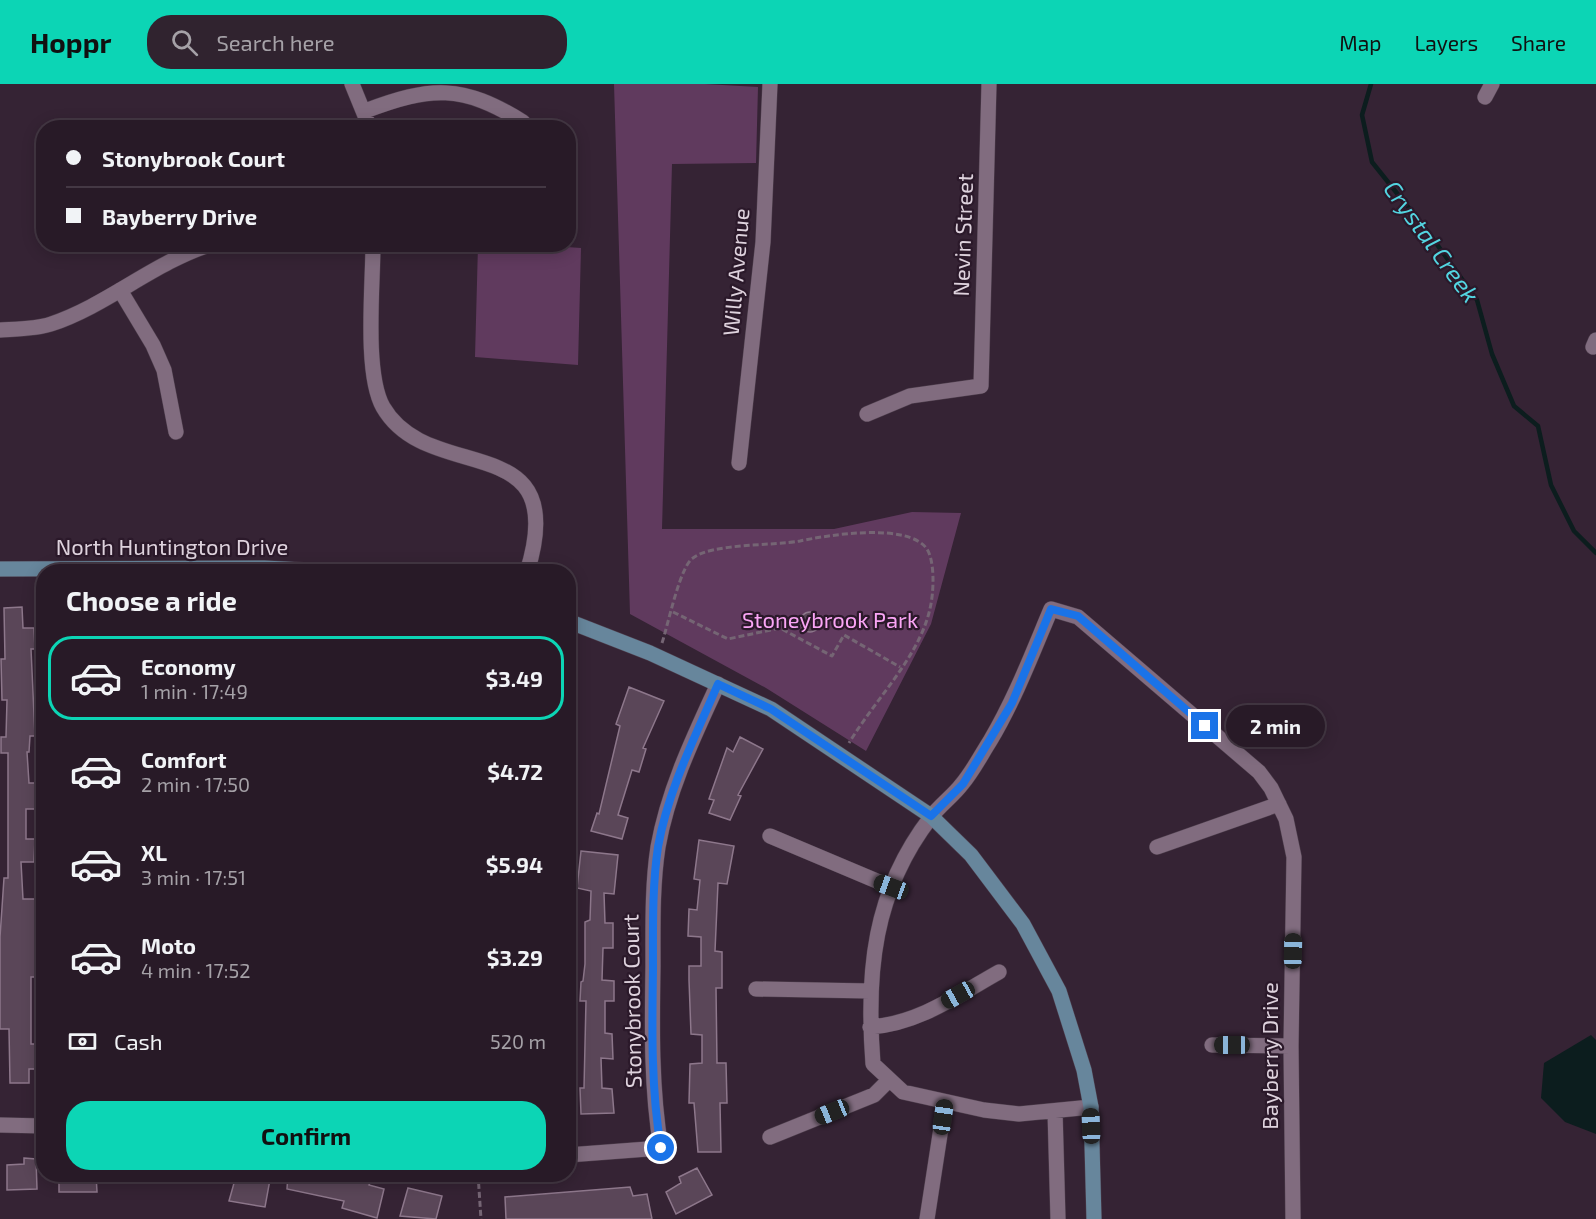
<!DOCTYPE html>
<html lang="en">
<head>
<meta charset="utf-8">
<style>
	:root { --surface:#281a27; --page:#30232f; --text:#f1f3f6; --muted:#a5a1a7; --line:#443844; --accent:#0cd5b5 }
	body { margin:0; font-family:"Exo 2",sans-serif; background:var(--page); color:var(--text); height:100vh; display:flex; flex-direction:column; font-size:22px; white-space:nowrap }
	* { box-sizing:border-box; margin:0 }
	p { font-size:20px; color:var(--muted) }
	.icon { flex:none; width:33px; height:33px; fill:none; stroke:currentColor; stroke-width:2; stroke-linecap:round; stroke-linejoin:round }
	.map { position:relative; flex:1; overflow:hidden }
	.side { position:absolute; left:36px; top:480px; width:540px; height:618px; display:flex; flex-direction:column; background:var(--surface); border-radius:24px; box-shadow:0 3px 15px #0003,0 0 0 2px var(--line) }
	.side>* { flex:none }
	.top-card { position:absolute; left:36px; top:36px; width:540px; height:132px; border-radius:24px; box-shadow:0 3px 15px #0003,0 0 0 2px var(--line); display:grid; align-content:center; height:132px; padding:0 30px; background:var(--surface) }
	.end { position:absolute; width:27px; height:27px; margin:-14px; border:8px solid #1a73e8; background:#fff; box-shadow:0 0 0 3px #fff }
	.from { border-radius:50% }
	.bubble { position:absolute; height:42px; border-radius:21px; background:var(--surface); box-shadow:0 3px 15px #0003,0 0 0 2px var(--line); font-size:20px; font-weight:700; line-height:42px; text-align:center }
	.car { position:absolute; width:18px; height:36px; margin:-18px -9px; border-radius:8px; box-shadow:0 0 4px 2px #0007; background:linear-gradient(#222 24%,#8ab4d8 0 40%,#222 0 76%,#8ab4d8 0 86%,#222 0) }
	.top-card b { display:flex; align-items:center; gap:21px; height:57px; font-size:22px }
	.top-card b+b { border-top:2px solid var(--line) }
	.top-card i { width:15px; height:15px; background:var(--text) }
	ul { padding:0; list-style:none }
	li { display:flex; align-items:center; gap:18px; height:84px; margin:0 12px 9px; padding:0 18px; border:3px solid transparent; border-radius:24px }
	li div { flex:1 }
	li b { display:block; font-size:22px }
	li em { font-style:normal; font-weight:700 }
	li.on { border-color:var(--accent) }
	li>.icon { width:54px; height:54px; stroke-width:1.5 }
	h2 { padding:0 30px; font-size:27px; line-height:72px }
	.pay { display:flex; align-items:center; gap:15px; height:66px; padding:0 30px; font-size:22px }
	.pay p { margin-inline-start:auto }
	.button { display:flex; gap:12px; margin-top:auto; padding:12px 30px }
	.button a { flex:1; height:69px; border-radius:24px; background:var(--accent); color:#111; font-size:24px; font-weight:700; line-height:69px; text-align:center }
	header { display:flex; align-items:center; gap:36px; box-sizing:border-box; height:84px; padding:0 30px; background:var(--accent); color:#111 }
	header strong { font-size:28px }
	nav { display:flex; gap:33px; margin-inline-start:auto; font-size:21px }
	.search { width:420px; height:54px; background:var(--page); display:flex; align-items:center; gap:15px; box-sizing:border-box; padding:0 21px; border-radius:24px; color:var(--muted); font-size:22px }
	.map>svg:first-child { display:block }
	.green { fill:#603a5e }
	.water { fill:#0c1d1e }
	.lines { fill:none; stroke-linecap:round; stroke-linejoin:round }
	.stream { stroke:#0c1d1e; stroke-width:4.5 }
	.building { fill:#5a4658; stroke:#8d778b; stroke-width:1.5 }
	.street-casing { stroke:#4e3f4d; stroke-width:16 }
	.secondary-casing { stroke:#4e3f4d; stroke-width:16 }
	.path { stroke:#756574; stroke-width:3; stroke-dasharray:6 3; stroke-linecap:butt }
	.street { stroke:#816c7f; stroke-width:15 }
	.secondary { stroke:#67869c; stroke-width:15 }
	.route { stroke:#1a73e8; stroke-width:8 }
	.labels { text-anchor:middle; stroke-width:4.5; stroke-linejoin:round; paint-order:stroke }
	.street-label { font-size:22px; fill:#ded2dd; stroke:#2b192a }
	.park-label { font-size:22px; fill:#faa5f5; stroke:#2b192a }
	.water-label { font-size:24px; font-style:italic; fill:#53d5e1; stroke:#2b192a }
</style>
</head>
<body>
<header>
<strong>Hoppr</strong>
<div class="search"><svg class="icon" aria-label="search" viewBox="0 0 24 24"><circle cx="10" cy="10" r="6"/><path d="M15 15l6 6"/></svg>Search here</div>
<nav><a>Map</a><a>Layers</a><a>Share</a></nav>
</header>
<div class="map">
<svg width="1596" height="1135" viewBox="0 0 1596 1135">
	<rect width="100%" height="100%" fill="#352334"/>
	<path class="green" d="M 614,0 L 705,0 L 758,3 L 756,79 L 672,80 L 662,445 L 834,445 L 912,428 L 961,429 L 931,540 L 866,667 L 766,604 L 630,530 Z
		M 524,160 L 581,164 L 578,281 L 475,273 L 478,161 Z"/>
	<path class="water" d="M 1591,951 L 1596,956 L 1596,1050 L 1565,1038 L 1541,1014 L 1544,979 Z"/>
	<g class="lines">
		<path class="stream" d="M 1371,0 L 1362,31 L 1372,78 L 1428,148 L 1477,216 L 1492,270 L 1514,322 L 1538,342 L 1551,401 L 1574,447 L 1596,469"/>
	</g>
	<path class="building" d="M 22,523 L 23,544 L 34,544 L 35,565 L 31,565 L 35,652 L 30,652 L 29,668 L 27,668 L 29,699 L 35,699 L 35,725 L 26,725 L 26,755 L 35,755 L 34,778 L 21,778 L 23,815 L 36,815 L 35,893 L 31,893 L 31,960 L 36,960 L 35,985 L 29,985 L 29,999 L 10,999 L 9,945 L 0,945 L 0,853 L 4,794 L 8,794 L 8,669 L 1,669 L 1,653 L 6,653 L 7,616 L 2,616 L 1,575 L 5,575 L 4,524 Z
		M800 538a10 10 0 1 1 20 0a10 10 0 1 1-20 0Z
		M 629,603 L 664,617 L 643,664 L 646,665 L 639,688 L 632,686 L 618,731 L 628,734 L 622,755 L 591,747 L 597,729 L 599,730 L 620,642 L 616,640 Z
		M 740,653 L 763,665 L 738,711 L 741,712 L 730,736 L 709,729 L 714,716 L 709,715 L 727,664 L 733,668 Z
		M 699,756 L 734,762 L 727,800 L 718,799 L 715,867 L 722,868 L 722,904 L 716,904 L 717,979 L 726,979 L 727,1019 L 720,1019 L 721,1068 L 698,1068 L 694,1019 L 689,1019 L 690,980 L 702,979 L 702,951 L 691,950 L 689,896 L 689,882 L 701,882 L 701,853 L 688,852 L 689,825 L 697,826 L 700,796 L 694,795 Z
		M 581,767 L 618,771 L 614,810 L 604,809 L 605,839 L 613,839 L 613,864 L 603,864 L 602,896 L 614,897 L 614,917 L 605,917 L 605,949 L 612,950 L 613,975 L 601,974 L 602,1004 L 612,1005 L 614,1029 L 581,1030 L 580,1004 L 584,1004 L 586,917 L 580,917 L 581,898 L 583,897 L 585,880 L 585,838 L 590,836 L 591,807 L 577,804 Z
		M 24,1074 L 36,1075 L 37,1105 L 7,1106 L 7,1081 L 24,1080 Z
		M 697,1084 L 712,1111 L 676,1130 L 666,1108 L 681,1099 L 679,1093 Z
		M 59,1090 L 96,1090 L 97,1108 L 59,1108 Z
		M 252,1090 L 271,1090 L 265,1123 L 229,1117 L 236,1092 L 252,1095 Z
		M 288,1090 L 360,1090 L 371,1093 L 369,1101 L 384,1105 L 377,1134 L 342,1124 L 344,1117 L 287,1105 Z
		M 630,1103 L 633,1112 L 647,1110 L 652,1135 L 506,1135 L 505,1113 Z
		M 408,1104 L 442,1112 L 436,1135 L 400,1132 Z"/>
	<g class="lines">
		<g class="street-casing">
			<path id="street" d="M 352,0 L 370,44
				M 1485,13 L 1492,0
				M 365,27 C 431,2 462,0 523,38
				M 373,160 C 373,201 364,289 383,323 C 429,403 573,341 527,488
				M 120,206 L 153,261 L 164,286 L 176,348
				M 0,246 C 16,245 36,245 51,240 C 108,221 154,178 212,160
				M 1593,263 L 1596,256
				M 867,330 L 910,312 L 981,302 L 989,0
				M 739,379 L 763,158 L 770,0
				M 770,752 L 891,803
				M 1157,763 L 1279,720
				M 756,905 L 870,907
				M 870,943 C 918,940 958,911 999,888
				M 1212,961 L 1291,962
				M 1091,1023 L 1019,1030 L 984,1026 L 903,1008 L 873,980 C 866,889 873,808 931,733 C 940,721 953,712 962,700 C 973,687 981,671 990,657 C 1015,615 1032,570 1051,525 L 1078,533 L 1259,688 L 1271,704 L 1286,735 L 1294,773 L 1291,962 L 1293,1135
				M 1055,1027 L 1058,1135
				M 0,1041 L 44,1042
				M 770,1053 L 874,1011 L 888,997
				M 568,1071 L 661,1064 C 651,1005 652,942 653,882 C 653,843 652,802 658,763 C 668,706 694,652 718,600
				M 927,1135 L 945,1018"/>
		</g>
		<g class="secondary-casing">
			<path id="secondary" d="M 0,485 L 264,484 L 344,488
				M 568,537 L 650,569 L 771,625 L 931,732 L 971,771 L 1023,840 L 1059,907 L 1084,986 L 1091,1023 L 1094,1135"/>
		</g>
		<path class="path" d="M 673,528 L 728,555 L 780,544 L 832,572 L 844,551 L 900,583
			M 662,559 C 668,541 680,482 693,474 C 713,459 773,462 800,457 C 828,451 908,438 927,465 C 932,473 933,487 933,496 C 933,517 929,534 920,553 C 903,589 870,624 849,659
			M 478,1090 L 481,1135"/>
		<use href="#street" class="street"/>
		<use href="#secondary" class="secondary"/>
	</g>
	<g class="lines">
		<path class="route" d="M 661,1064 C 651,1006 652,945 653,886 C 653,846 652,803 658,763 C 668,706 695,653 718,600 L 771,625 L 931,732 L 963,700 L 1012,619 L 1051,525 L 1078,532 L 1205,642"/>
	</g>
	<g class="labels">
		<g class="street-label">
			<text transform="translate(963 151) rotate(-88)" y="8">Nevin Street</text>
			<text transform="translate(736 188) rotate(-85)" y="8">Willy Avenue</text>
			<text x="172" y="471">North Huntington Drive</text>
			<text transform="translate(632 917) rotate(-91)" y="8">Stonybrook Court</text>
			<text transform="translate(1270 972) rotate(-90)" y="8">Bayberry Drive</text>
		</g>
		<g class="park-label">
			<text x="830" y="544">Stoneybrook Park</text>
		</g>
		<g class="water-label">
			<text transform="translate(1431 158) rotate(54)" y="8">Crystal Creek</text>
		</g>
	</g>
</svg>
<i class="end from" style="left:661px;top:1064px"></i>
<i class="end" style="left:1205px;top:642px"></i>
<div class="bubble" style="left:1226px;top:621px;width:99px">2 min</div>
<i class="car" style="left:891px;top:803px;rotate:290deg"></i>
<i class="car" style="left:1293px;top:867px;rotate:1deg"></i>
<i class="car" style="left:958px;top:911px;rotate:241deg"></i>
<i class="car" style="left:1232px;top:961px;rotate:270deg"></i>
<i class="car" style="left:832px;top:1028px;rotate:248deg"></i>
<i class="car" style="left:943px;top:1033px;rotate:8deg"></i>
<i class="car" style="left:1091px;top:1042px;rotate:358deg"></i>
<div class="top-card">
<b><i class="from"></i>Stonybrook Court</b>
<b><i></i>Bayberry Drive</b>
</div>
<section class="side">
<h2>Choose a ride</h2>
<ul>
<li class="on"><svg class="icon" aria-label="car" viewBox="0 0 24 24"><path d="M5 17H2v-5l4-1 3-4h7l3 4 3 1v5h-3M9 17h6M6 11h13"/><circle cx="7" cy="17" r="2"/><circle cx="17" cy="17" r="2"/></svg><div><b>Economy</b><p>1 min · 17:49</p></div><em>$3.49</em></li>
<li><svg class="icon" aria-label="car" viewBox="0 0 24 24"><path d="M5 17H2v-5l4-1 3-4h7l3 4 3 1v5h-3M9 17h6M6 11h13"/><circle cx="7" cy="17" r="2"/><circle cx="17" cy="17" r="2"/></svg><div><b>Comfort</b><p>2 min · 17:50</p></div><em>$4.72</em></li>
<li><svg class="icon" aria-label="car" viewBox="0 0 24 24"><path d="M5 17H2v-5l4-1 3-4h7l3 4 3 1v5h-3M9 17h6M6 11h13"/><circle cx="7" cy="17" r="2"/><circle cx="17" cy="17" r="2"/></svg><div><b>XL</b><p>3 min · 17:51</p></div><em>$5.94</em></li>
<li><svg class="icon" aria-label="car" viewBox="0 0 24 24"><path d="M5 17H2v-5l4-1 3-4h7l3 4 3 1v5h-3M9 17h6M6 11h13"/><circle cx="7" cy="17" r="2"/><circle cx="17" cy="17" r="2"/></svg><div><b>Moto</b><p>4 min · 17:52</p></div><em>$3.29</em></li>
</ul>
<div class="pay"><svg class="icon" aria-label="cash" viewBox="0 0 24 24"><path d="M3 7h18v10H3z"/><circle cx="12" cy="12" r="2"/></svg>Cash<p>520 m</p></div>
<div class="button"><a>Confirm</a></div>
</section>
</div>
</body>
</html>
